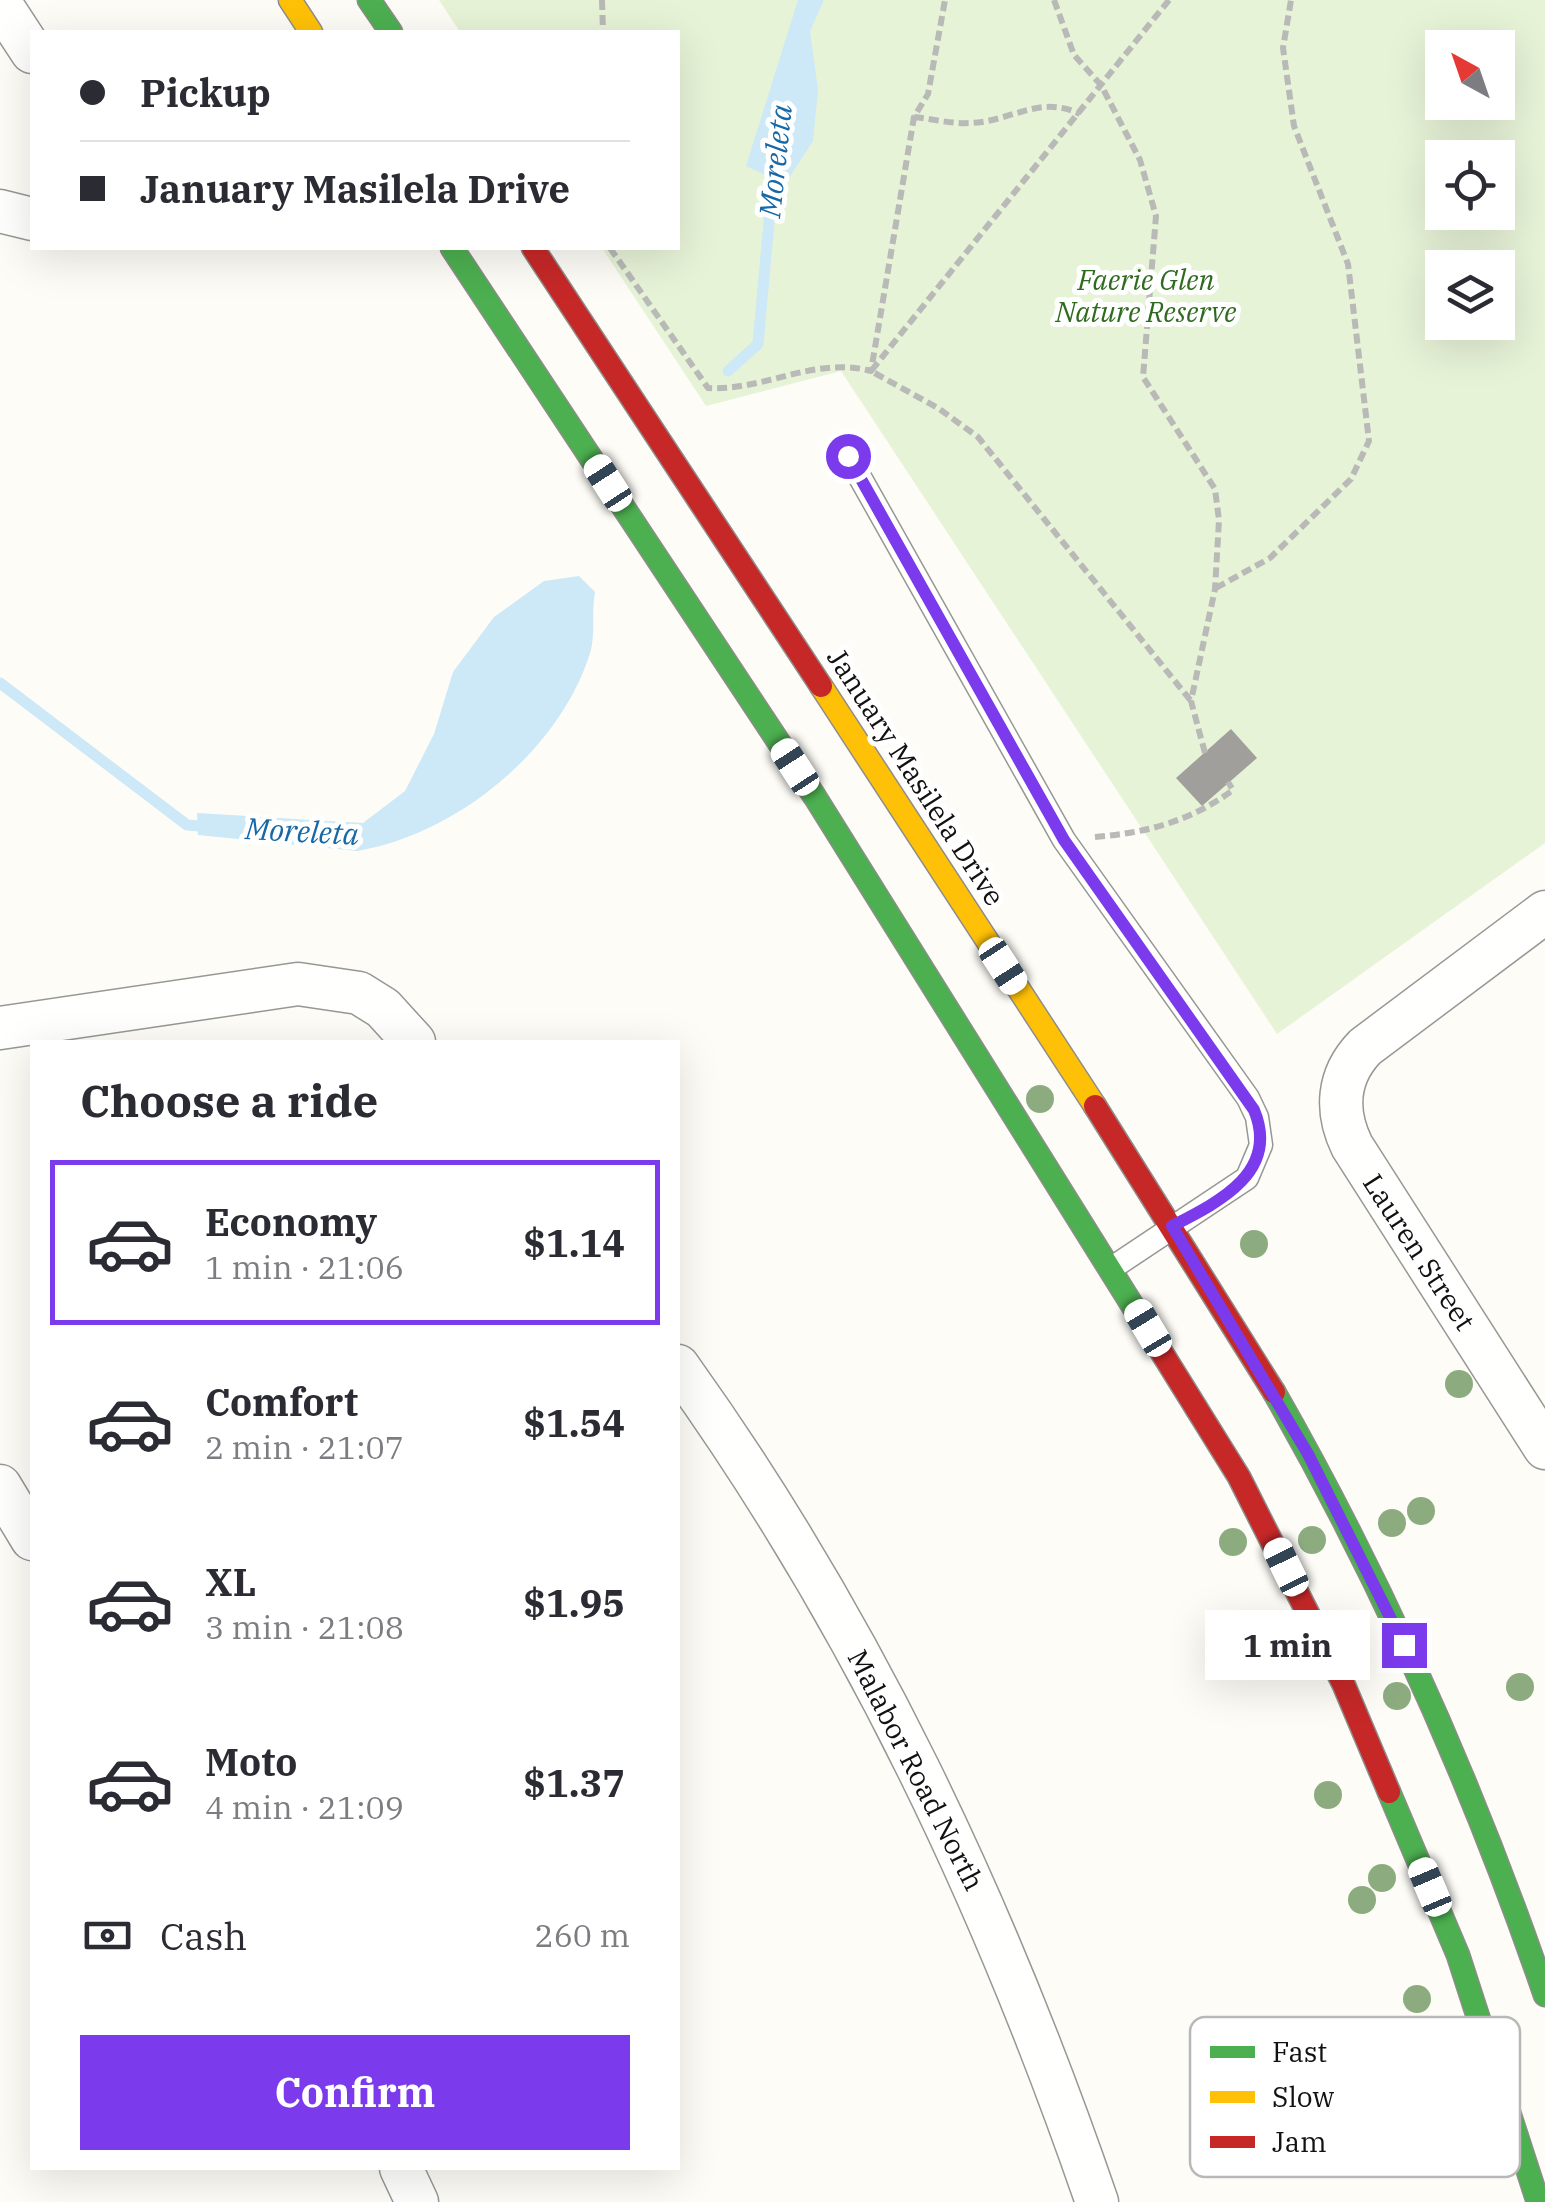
<!DOCTYPE html>
<html lang="en">
<head>
<meta charset="utf-8">
<style>
	:root { --surface:#fff; --page:#f2f2f3; --text:#2b2b33; --muted:#7c7c81; --line:#e1e1e2; --accent:#7c3aed }
	body { margin:0; font-family:"IBM Plex Serif",serif; background:var(--page); color:var(--text); height:100vh; display:flex; flex-direction:column; font-size:38px; white-space:nowrap }
	* { box-sizing:border-box; margin:0 }
	p { font-size:32px; color:var(--muted) }
	.icon { flex:none; width:55px; height:55px; fill:none; stroke:currentColor; stroke-width:2; stroke-linecap:round; stroke-linejoin:round }
	.map { position:relative; flex:1; overflow:hidden }
	.side { position:absolute; left:30px; top:1040px; width:650px; height:1130px; display:flex; flex-direction:column; background:var(--surface); border-radius:0px; box-shadow:0 10px 40px #0002 }
	.side>* { flex:none }
	.banner { position:absolute; left:30px; top:30px; width:650px; height:220px; border-radius:0px; box-shadow:0 10px 40px #0002; display:grid; align-content:center; height:220px; padding:0 50px; background:var(--surface) }
	.needle { width:65px; rotate:320deg }
	.controls { position:absolute; left:1425px; top:30px; display:grid; gap:20px }
	.controls a { display:grid; place-items:center; width:90px; height:90px; border-radius:0px; background:var(--surface); box-shadow:0 10px 40px #0002; font-size:50px }
	.end { position:absolute; width:45px; height:45px; margin:-22px; border:12px solid #7c3aed; background:#fff; box-shadow:0 0 0 5px #fff }
	.from { border-radius:50% }
	.bubble { position:absolute; height:70px; border-radius:0px; background:var(--surface); box-shadow:0 10px 40px #0002; font-size:32px; font-weight:700; line-height:70px; text-align:center }
	.car { position:absolute; width:30px; height:60px; margin:-30px -15px; border-radius:12px; box-shadow:0 0 8px 2px #0007; background:linear-gradient(#fff 24%,#345 0 40%,#fff 0 76%,#345 0 86%,#fff 0) }
	.banner b { display:flex; align-items:center; gap:35px; height:95px; font-size:38px }
	.banner b+b { border-top:2px solid var(--line) }
	.banner i { width:25px; height:25px; background:var(--text) }
	ul { padding:0; list-style:none }
	li { display:flex; align-items:center; gap:30px; height:165px; margin:0 20px 15px; padding:0 30px; border:5px solid transparent; border-radius:0px }
	li div { flex:1 }
	li b { display:block; font-size:38px }
	li em { font-style:normal; font-weight:700 }
	li.selected { border-color:var(--accent) }
	li>.icon { width:90px; height:90px; stroke-width:1.5 }
	h2 { padding:0 50px; font-size:45px; line-height:120px }
	.pay { display:flex; align-items:center; gap:25px; height:110px; padding:0 50px; font-size:38px }
	.pay p { margin-inline-start:auto }
	.button { display:flex; gap:20px; margin-top:auto; padding:20px 50px }
	.button a { flex:1; height:115px; border-radius:0px; background:var(--accent); color:#fff; font-size:40px; font-weight:700; line-height:115px; text-align:center }
	.map>svg:first-child { display:block }
	.green { fill:#e7f3d7; fill-rule:evenodd }
	.water { fill:#cde8f7 }
	.lines { fill:none; stroke-linecap:round; stroke-linejoin:round }
	.stream { stroke:#cde8f7; stroke-width:11 }
	.building { fill:#a19f9c }
	.lane-casing { stroke:#979795; stroke-width:25 }
	.street-casing { stroke:#979795; stroke-width:45 }
	.fast-casing { stroke:#8e8d8b; stroke-width:25 }
	.slow-casing { stroke:#8e8d8b; stroke-width:25 }
	.jam-casing { stroke:#8e8d8b; stroke-width:25 }
	.path { stroke:#b9b9b8; stroke-width:6; stroke-dasharray:10 5; stroke-linecap:butt }
	.lane { stroke:#fffffe; stroke-width:22 }
	.street { stroke:#fffffe; stroke-width:42 }
	.fast { stroke:#4caf50; stroke-width:22 }
	.slow { stroke:#ffc107; stroke-width:22 }
	.jam { stroke:#c62828; stroke-width:22 }
	.tree { fill:#8cac80 }
	.route { stroke:#7c3aed; stroke-width:12 }
	.labels { text-anchor:middle; stroke-width:10; stroke-linejoin:round; paint-order:stroke }
	.park-label { font-size:28px; font-style:italic; fill:#2f6b1f; stroke:#fff }
	.street-label { font-size:28px; fill:#111; stroke:#fff }
	.water-label { font-size:30px; font-style:italic; fill:#1768a6; stroke:#fff }
	.key { fill:#fff; stroke:#b8b8b8; stroke-width:2.5 }
	.key-label { font-size:28px; fill:#111 }
</style>
</head>
<body>
<div class="map">
<svg width="1545" height="2202" viewBox="0 0 1545 2202">
	<rect width="100%" height="100%" fill="#fdfcf7"/>
	<path class="green" d="M 439,0 L 1545,0 L 1545,843 L 1277,1034 L 841,371 L 706,406 L 602,248 L 678,248 L 678,32 L 460,32 ZM 1442,48 L 1498,48 L 1498,102 L 1442,102 ZM 1442,158 L 1498,158 L 1498,212 L 1442,212 ZM 1442,268 L 1498,268 L 1498,322 L 1442,322 Z"/>
	<path class="water" d="M 798,0 L 824,0 L 810,31 L 818,90 L 813,141 L 785,184 L 746,166 Z
		M 579,576 L 595,592 C 591,612 596,634 590,653 C 560,750 456,835 357,851 L 198,835 L 197,813 L 363,823 L 405,791 L 434,734 L 453,672 L 494,617 L 544,581 Z"/>
	<g class="lines">
		<path class="stream" d="M 728,371 L 758,344 L 774,166
			M 0,683 L 187,825 L 212,827"/>
	</g>
	<path class="building" d="M 1231,729 L 1257,758 L 1202,806 L 1176,778 Z"/>
	<g class="lines">
		<g class="lane-casing">
			<path id="lane" d="M 848,456 L 1064,840 L 1248,1098 L 1257,1117 L 1261,1145 L 1247,1178 L 1112,1268"/>
		</g>
		<g class="street-casing">
			<path id="street" d="M 0,3 L 32,52
				M 0,211 L 32,219
				M 1545,912 L 1365,1047 C 1337,1076 1335,1111 1352,1146 L 1545,1448
				M 0,1028 L 298,984 L 359,993 L 383,1008 L 414,1042
				M 678,1366 C 863,1624 994,1903 1097,2202
				M 0,1486 L 32,1539
				M 401,2168 L 417,2202"/>
		</g>
		<g class="fast-casing">
			<path id="fast" d="M 369,0 L 391,32
				M 452,248 L 815,797 L 1154,1340
				M 1274,1392 C 1384,1585 1473,1785 1545,1995
				M 1389,1792 L 1458,1955 L 1538,2202"/>
		</g>
		<g class="slow-casing">
			<path id="slow" d="M 290,0 L 311,32
				M 821,686 L 1095,1106"/>
		</g>
		<g class="jam-casing">
			<path id="jam" d="M 533,248 L 821,686
				M 1095,1106 L 1274,1392
				M 1154,1340 L 1239,1477 L 1343,1683 L 1389,1792"/>
		</g>
		<path class="path" d="M 602,0 L 603,32
			M 1054,0 L 1074,55 L 1101,85 L 1140,160 L 1156,216 L 1143,377 L 1215,489 L 1219,520 L 1215,589 L 1191,701 L 1205,753
			M 1169,0 L 871,371 L 938,408 L 978,437 L 1191,701
			M 914,117 C 932,119 952,124 970,123 C 1011,122 1039,94 1080,114
			M 610,248 L 708,388 C 764,391 815,356 871,371 L 914,117 L 928,94 L 945,0
			M 1216,588 L 1270,558 L 1351,479 L 1369,441 L 1348,264 L 1294,126 L 1283,48 L 1291,0
			M 1095,837 C 1146,833 1191,821 1233,790 L 1228,782"/>
		<use href="#lane" class="lane"/>
		<use href="#street" class="street"/>
		<use href="#fast" class="fast"/>
		<use href="#slow" class="slow"/>
		<use href="#jam" class="jam"/>
	</g>
	<g class="tree">
		<circle cx="1040" cy="1099" r="14"/>
		<circle cx="1254" cy="1244" r="14"/>
		<circle cx="1459" cy="1384" r="14"/>
		<circle cx="1421" cy="1511" r="14"/>
		<circle cx="1392" cy="1523" r="14"/>
		<circle cx="1312" cy="1540" r="14"/>
		<circle cx="1233" cy="1542" r="14"/>
		<circle cx="1520" cy="1687" r="14"/>
		<circle cx="1397" cy="1696" r="14"/>
		<circle cx="1328" cy="1795" r="14"/>
		<circle cx="1382" cy="1878" r="14"/>
		<circle cx="1362" cy="1900" r="14"/>
		<circle cx="1417" cy="1999" r="14"/>
	</g>
	<g class="lines">
		<path class="route" d="M 848,456 L 1064,840 L 1254,1110 C 1280,1172 1219,1202 1172,1226 L 1308,1454 L 1404,1645"/>
	</g>
	<g class="labels">
		<g class="park-label">
			<text x="1146" y="290">Faerie Glen<tspan x="1146" dy="32">Nature Reserve</tspan></text>
		</g>
		<g class="street-label">
			<text transform="translate(916 777) rotate(57)" y="10">January Masilela Drive</text>
			<text transform="translate(1419 1252) rotate(57)" y="10">Lauren Street</text>
			<text transform="translate(916 1770) rotate(63)" y="10">Malabor Road North</text>
		</g>
		<g class="water-label">
			<text transform="translate(776 161) rotate(-84)" y="10">Moreleta</text>
			<text transform="translate(302 832) rotate(3)" y="10">Moreleta</text>
		</g>
	</g>
	<rect x="1190" y="2017" width="330" height="160" rx="15" class="key"/>
	<rect x="1210" y="2046" width="45" height="12" fill="#4caf50"/>
	<rect x="1210" y="2091" width="45" height="12" fill="#ffc107"/>
	<rect x="1210" y="2136" width="45" height="12" fill="#c62828"/>
	<g class="key-label">
		<text x="1272" y="2062">Fast</text>
		<text x="1272" y="2107">Slow</text>
		<text x="1272" y="2152">Jam</text>
	</g>
</svg>
<div class="controls">
<a><svg class="needle" viewBox="-14 -14 28 28"><path d="M0-13l5 13h-10z" fill="#e53935"/><path d="M0 13l5-13h-10z" fill="#7c7c81"/></svg></a>
<a><svg class="icon" aria-label="locate" viewBox="0 0 24 24"><circle cx="12" cy="12" r="6"/><path d="M12 2v4M12 18v4M2 12h4M18 12h4"/></svg></a>
<a><svg class="icon" aria-label="layers" viewBox="0 0 24 24"><path d="M12 4l9 5-9 5-9-5zM3 14l9 5 9-5"/></svg></a>
</div>
<i class="end from" style="left:848px;top:456px"></i>
<i class="end" style="left:1404px;top:1645px"></i>
<div class="bubble" style="left:1205px;top:1610px;width:165px">1 min</div>
<i class="car" style="left:608px;top:483px;rotate:327deg"></i>
<i class="car" style="left:795px;top:767px;rotate:327deg"></i>
<i class="car" style="left:1003px;top:966px;rotate:147deg"></i>
<i class="car" style="left:1148px;top:1328px;rotate:329deg"></i>
<i class="car" style="left:1286px;top:1567px;rotate:334deg"></i>
<i class="car" style="left:1430px;top:1887px;rotate:337deg"></i>
<div class="banner">
<b><i class="from"></i>Pickup</b>
<b><i></i>January Masilela Drive</b>
</div>
<section class="side">
<h2>Choose a ride</h2>
<ul>
<li class="selected"><svg class="icon" aria-label="car" viewBox="0 0 24 24"><path d="M5 17H2v-5l4-1 3-4h7l3 4 3 1v5h-3M9 17h6M6 11h13"/><circle cx="7" cy="17" r="2"/><circle cx="17" cy="17" r="2"/></svg><div><b>Economy</b><p>1 min · 21:06</p></div><em>$1.14</em></li>
<li><svg class="icon" aria-label="car" viewBox="0 0 24 24"><path d="M5 17H2v-5l4-1 3-4h7l3 4 3 1v5h-3M9 17h6M6 11h13"/><circle cx="7" cy="17" r="2"/><circle cx="17" cy="17" r="2"/></svg><div><b>Comfort</b><p>2 min · 21:07</p></div><em>$1.54</em></li>
<li><svg class="icon" aria-label="car" viewBox="0 0 24 24"><path d="M5 17H2v-5l4-1 3-4h7l3 4 3 1v5h-3M9 17h6M6 11h13"/><circle cx="7" cy="17" r="2"/><circle cx="17" cy="17" r="2"/></svg><div><b>XL</b><p>3 min · 21:08</p></div><em>$1.95</em></li>
<li><svg class="icon" aria-label="car" viewBox="0 0 24 24"><path d="M5 17H2v-5l4-1 3-4h7l3 4 3 1v5h-3M9 17h6M6 11h13"/><circle cx="7" cy="17" r="2"/><circle cx="17" cy="17" r="2"/></svg><div><b>Moto</b><p>4 min · 21:09</p></div><em>$1.37</em></li>
</ul>
<div class="pay"><svg class="icon" aria-label="cash" viewBox="0 0 24 24"><path d="M3 7h18v10H3z"/><circle cx="12" cy="12" r="2"/></svg>Cash<p>260 m</p></div>
<div class="button"><a>Confirm</a></div>
</section>
</div>
</body>
</html>
